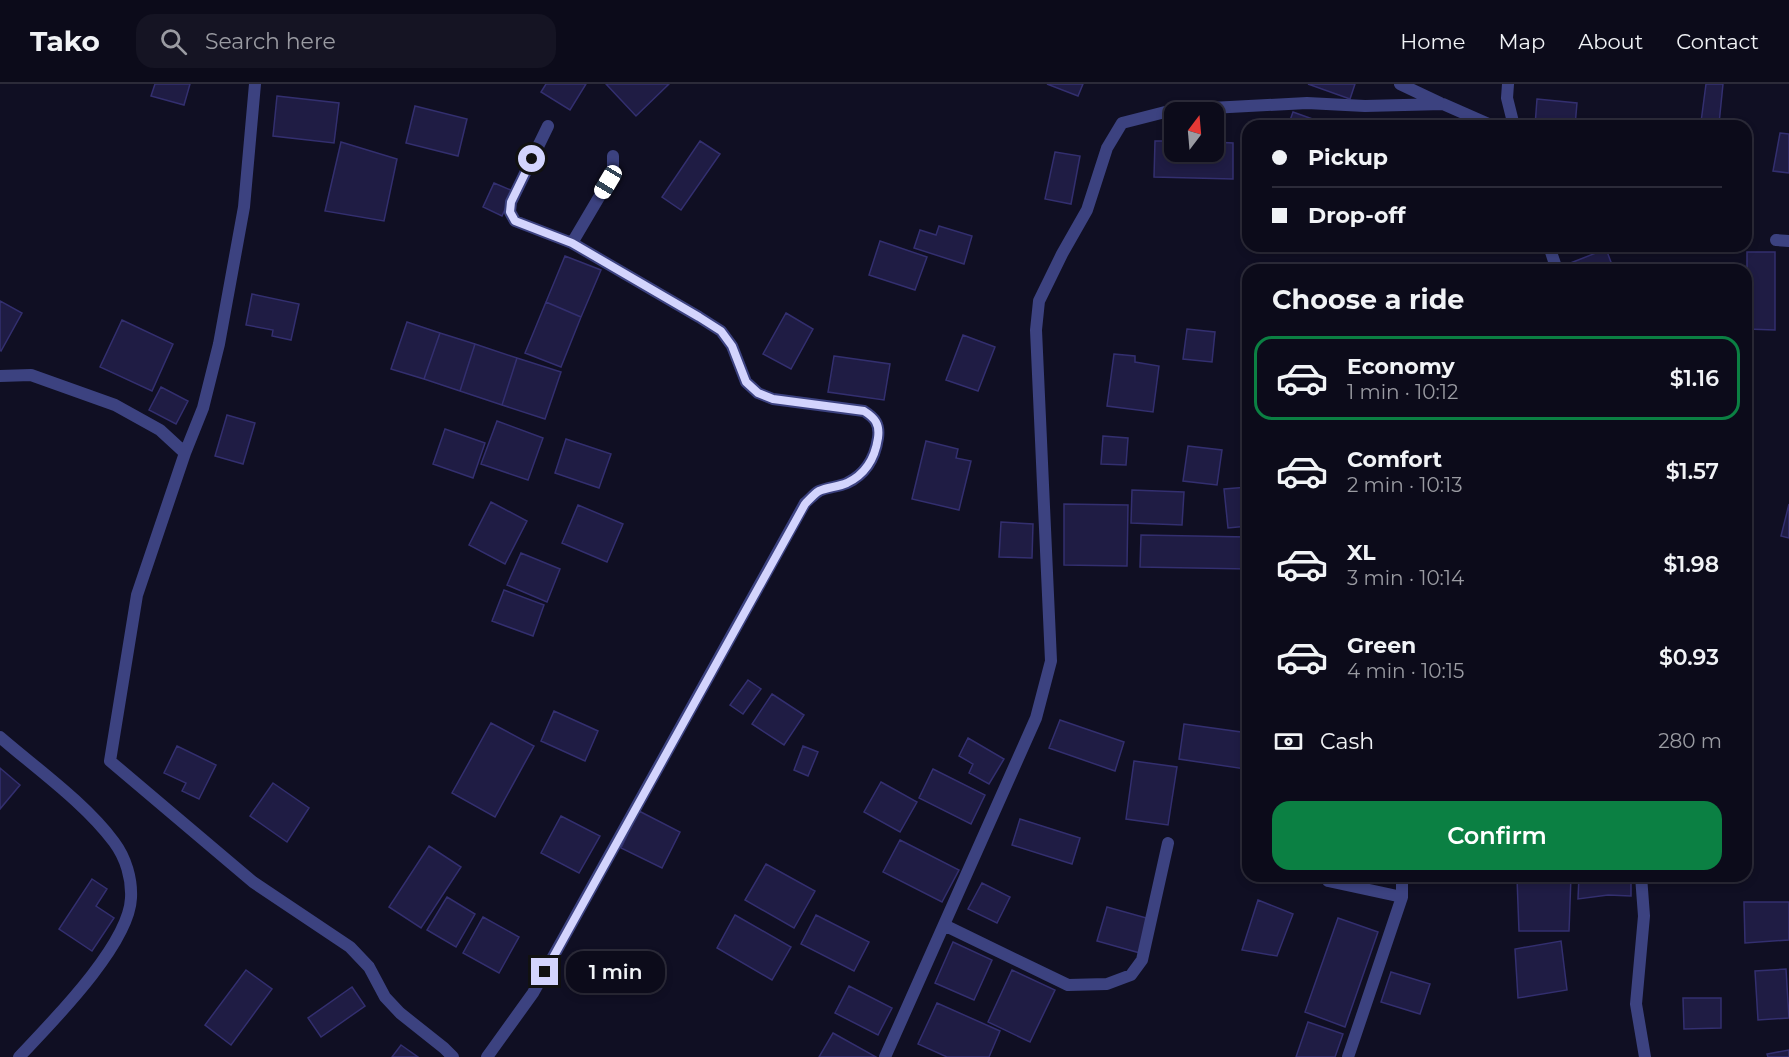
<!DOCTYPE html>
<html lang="en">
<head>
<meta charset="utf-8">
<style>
	:root { --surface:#0c0b1a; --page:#151423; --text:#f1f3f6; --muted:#9a9ba2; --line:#2c2b39; --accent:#0b8043 }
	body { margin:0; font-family:Montserrat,sans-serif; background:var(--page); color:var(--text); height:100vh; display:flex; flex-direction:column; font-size:22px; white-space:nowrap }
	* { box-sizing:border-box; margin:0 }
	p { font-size:20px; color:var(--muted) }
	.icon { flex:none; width:33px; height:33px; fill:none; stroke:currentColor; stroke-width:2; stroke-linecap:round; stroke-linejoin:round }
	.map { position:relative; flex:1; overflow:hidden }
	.drawer { position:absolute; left:1242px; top:180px; width:510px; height:618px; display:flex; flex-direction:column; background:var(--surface); border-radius:18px; box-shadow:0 3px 9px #0003,0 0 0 2px var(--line) }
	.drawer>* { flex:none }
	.guide { position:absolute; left:1242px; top:36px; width:510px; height:132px; border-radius:18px; box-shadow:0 3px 9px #0003,0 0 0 2px var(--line); display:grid; align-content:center; height:132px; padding:0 30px; background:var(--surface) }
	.needle { width:39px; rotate:16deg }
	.buttons { position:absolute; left:1164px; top:18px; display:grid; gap:12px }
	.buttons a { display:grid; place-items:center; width:60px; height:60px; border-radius:12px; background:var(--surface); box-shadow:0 3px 9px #0003,0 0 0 2px var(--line); font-size:30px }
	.end { position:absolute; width:27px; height:27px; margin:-14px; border:8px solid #d3d4fd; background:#111; box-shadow:0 0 0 3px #111 }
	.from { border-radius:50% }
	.bubble { position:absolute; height:42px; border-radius:18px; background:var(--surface); box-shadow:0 3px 9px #0003,0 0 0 2px var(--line); font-size:20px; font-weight:600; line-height:42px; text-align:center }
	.car { position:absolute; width:18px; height:36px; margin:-18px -9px; border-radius:8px; box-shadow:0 0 4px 2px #0007; background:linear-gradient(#fff 24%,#345 0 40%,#fff 0 76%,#345 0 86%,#fff 0) }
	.guide b { display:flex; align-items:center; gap:21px; height:57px; font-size:22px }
	.guide b+b { border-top:2px solid var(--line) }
	.guide i { width:15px; height:15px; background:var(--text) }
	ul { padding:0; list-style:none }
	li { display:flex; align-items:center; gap:18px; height:84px; margin:0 12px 9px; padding:0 18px; border:3px solid transparent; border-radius:18px }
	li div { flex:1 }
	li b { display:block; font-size:22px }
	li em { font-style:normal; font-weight:600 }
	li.current { border-color:var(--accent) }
	li>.icon { width:54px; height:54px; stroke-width:1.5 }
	h2 { padding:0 30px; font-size:27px; line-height:72px }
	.pay { display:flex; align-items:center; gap:15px; height:66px; padding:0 30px; font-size:22px }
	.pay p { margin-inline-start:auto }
	.cta { display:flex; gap:12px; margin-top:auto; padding:12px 30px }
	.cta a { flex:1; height:69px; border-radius:18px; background:var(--accent); color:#fff; font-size:24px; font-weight:600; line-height:69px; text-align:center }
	header { display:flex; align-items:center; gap:36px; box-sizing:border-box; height:84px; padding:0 30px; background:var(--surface); border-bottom:2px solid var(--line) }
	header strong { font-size:28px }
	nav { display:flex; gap:33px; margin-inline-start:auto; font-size:21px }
	.search { width:420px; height:54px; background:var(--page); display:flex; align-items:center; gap:15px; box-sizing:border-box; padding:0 21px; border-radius:18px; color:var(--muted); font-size:22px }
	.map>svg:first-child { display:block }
	.building { fill:#1f1c44; stroke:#332f6f; stroke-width:1.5 }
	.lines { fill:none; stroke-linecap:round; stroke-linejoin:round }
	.street { stroke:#3c4280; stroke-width:12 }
	.route { stroke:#d3d4fd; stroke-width:8 }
</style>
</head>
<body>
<header>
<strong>Tako</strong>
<div class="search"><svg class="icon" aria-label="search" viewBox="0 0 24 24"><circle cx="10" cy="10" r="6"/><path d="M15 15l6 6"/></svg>Search here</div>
<nav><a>Home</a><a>Map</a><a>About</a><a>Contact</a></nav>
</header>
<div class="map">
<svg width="1789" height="973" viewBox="0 0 1789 973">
	<rect width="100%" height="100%" fill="#100f23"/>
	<path class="building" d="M 155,0 L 190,0 L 184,21 L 151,12 Z
		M 546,0 L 586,0 L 570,26 L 541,8 Z
		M 606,0 L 669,0 L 636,32 Z
		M 1047,0 L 1083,0 L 1078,12 Z
		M 1308,0 L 1355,0 L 1350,15 Z
		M 1706,0 L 1723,0 L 1719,40 L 1701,38 Z
		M 277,12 L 339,19 L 334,59 L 273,52 Z
		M 1537,15 L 1577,19 L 1575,42 L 1535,42 Z
		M 415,22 L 467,35 L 458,72 L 406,59 Z
		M 1293,28 L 1332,42 L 1288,42 Z
		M 1780,49 L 1789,50 L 1789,89 L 1773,87 Z
		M 700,57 L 720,70 L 681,126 L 662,113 Z
		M 1155,57 L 1174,57 L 1174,68 L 1214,68 L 1214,58 L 1233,59 L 1233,95 L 1154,93 Z
		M 341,58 L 397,75 L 384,137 L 325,127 Z
		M 1055,68 L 1080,72 L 1071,120 L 1045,115 Z
		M 494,99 L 513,107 L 502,132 L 483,123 Z
		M 939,142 L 972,152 L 964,180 L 914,164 L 920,146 L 936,151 Z
		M 880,157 L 927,173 L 915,206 L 869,191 Z
		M 1606,165 L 1614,186 L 1571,186 L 1568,180 Z
		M 1747,168 L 1775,168 L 1775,246 L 1747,245 Z
		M 565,172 L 601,186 L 581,233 L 546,218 Z
		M 252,210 L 299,220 L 291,256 L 272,252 L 273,246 L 246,241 Z
		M 0,217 L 22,229 L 1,267 L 0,266 Z
		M 546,218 L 581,233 L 561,283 L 525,269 Z
		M 786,229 L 813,245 L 791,285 L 763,270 Z
		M 122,236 L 173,260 L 152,307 L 100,283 Z
		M 407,238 L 440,249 L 424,295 L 391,285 Z
		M 1187,245 L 1215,248 L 1212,278 L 1183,275 Z
		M 440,249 L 475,260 L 460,307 L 424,295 Z
		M 963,251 L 995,263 L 978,307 L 946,296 Z
		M 475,260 L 517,274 L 502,321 L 460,307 Z
		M 1114,270 L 1135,272 L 1135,278 L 1159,282 L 1153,328 L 1107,322 Z
		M 834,272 L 890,280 L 884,316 L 828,308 Z
		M 517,274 L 561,288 L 545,335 L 502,321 Z
		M 161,303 L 188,317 L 176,340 L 149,326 Z
		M 227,331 L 255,339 L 243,380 L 215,372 Z
		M 497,337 L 543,354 L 528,396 L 481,380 Z
		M 445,345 L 485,359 L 473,394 L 433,380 Z
		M 1103,352 L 1128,354 L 1126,381 L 1101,380 Z
		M 566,355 L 611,370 L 599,404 L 555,389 Z
		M 926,357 L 958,365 L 956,374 L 971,377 L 959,426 L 912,415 Z
		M 1188,362 L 1222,366 L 1217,401 L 1183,397 Z
		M 1248,403 L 1248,442 L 1228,444 L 1224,405 Z
		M 1132,406 L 1184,408 L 1182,441 L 1131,439 Z
		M 491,418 L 527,437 L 505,480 L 469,461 Z
		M 1064,420 L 1128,421 L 1127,482 L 1064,481 Z
		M 1789,420 L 1789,454 L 1781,452 Z
		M 578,421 L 623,440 L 607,478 L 562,459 Z
		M 1001,438 L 1033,440 L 1032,474 L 999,473 Z
		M 1141,451 L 1248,453 L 1248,485 L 1140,483 Z
		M 521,469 L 560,485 L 547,518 L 507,501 Z
		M 504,506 L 544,521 L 533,552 L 492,537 Z
		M 748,596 L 761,605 L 743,630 L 730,621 Z
		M 772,610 L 804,631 L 784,661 L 752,640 Z
		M 554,627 L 598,647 L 585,677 L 541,657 Z
		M 1060,636 L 1124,658 L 1115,687 L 1049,664 Z
		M 491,639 L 534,662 L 495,733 L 452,709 Z
		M 1184,640 L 1248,649 L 1248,663 L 1245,685 L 1179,675 Z
		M 968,654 L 1004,675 L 989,700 L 969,689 L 973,680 L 959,672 Z
		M 177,662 L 216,681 L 199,715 L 182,707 L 186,699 L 164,689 Z
		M 803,662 L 818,668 L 808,692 L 794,686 Z
		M 1134,677 L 1177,683 L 1168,741 L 1126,735 Z
		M 0,684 L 20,701 L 0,725 Z
		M 933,685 L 985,711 L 971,740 L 919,714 Z
		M 881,698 L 917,718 L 900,748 L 864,728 Z
		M 273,699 L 309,724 L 287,758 L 250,732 Z
		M 639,727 L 680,748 L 662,784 L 621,764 Z
		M 561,732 L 600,752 L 579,789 L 541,769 Z
		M 1020,735 L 1080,754 L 1072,780 L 1012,761 Z
		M 900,756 L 959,786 L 942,818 L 883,788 Z
		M 429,762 L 461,783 L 421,844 L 389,823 Z
		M 766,780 L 815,807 L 794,844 L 745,816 Z
		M 1571,792 L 1569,847 L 1519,847 L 1517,794 Z
		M 1579,792 L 1631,792 L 1631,812 L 1608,811 L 1578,815 Z
		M 92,795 L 107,805 L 96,822 L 114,834 L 92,867 L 59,845 Z
		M 982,799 L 1010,813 L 997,839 L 968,825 Z
		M 447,813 L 475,830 L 456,863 L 427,846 Z
		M 1258,816 L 1293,830 L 1277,872 L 1242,866 Z
		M 1744,818 L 1789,818 L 1789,856 L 1745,859 Z
		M 1107,823 L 1150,835 L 1140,869 L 1097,857 Z
		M 735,831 L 791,863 L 772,896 L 717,864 Z
		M 816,831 L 869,858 L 854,887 L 801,860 Z
		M 483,833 L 519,853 L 499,889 L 463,869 Z
		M 1338,834 L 1378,848 L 1345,943 L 1305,928 Z
		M 1561,857 L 1567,906 L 1518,914 L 1515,865 Z
		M 953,858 L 992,876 L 974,916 L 935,899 Z
		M 1786,885 L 1789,934 L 1758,936 L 1755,887 Z
		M 246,886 L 272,905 L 231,961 L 205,941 Z
		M 1012,886 L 1055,906 L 1030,958 L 988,938 Z
		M 1391,888 L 1430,900 L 1420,930 L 1381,918 Z
		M 849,902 L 892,924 L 878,951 L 835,929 Z
		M 352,903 L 365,922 L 321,953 L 308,934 Z
		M 1683,914 L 1721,914 L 1721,944 L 1684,945 Z
		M 937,919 L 1000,947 L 989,973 L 947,973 L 918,960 Z
		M 1308,938 L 1343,950 L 1335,973 L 1296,973 Z
		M 833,949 L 876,973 L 819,973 Z
		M 401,961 L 418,973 L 392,973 Z
		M 1789,966 L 1789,973 L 1768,973 L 1767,970 Z"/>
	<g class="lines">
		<path class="street" d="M 1400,0 L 1440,19
			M 1508,0 L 1507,14 L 1514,42
			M 1776,156 L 1789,157
			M 572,159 L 608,98 L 613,85 L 613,72
			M 1549,162 L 1557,186
			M 0,292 L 31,291 L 115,321 L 160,346 L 185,369 L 137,511 L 110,677 L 253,798 L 350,863 L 369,883 L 385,913 L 400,929 L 444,964 L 453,973
			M 185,369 L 203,324 L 219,260 L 244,123 L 255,0
			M 0,653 C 37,685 85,719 114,758 C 126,774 132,795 131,814 C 129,861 51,939 19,973
			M 1330,792 L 1328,797 L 1402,813 L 1348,973
			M 1641,792 L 1644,832 L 1636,920 L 1645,973
			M 1402,813 L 1402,792
			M 944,841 L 1068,901 L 1107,900 L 1131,891 L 1142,876 L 1168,759
			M 487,973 L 533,909 L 805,419 C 809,416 814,410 819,407 C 828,403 838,403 847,399 C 866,390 875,374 878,354 C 880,340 875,334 864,327 L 773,315 L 758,309 L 746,298 L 732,262 L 721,247 L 699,233 L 572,159 L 515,137 L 510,128 L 511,118 L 548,42
			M 885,973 L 1036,634 L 1051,577 L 1036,246 L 1039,217 L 1062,170 L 1087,126 L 1107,64 L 1122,39 L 1173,26 L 1307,19 L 1365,22 L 1443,20 L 1493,42"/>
	</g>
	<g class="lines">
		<path class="route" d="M 532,75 L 511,118 L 510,128 L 515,137 L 572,159 L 699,233 L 721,247 L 732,262 L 746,298 L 758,309 L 773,315 L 864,327 C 875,334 880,340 878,354 C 875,374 866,390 847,399 C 838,403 828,403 819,407 C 814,410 809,416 805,420 L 545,888"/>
	</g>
</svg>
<div class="buttons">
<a><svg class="needle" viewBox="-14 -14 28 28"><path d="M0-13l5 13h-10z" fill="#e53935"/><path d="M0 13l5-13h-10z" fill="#9a9ba2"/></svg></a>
</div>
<i class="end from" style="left:532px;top:75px"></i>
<i class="end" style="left:545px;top:888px"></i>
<div class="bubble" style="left:566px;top:867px;width:99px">1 min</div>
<i class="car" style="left:608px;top:98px;rotate:211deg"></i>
<div class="guide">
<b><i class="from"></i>Pickup</b>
<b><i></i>Drop-off</b>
</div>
<section class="drawer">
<h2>Choose a ride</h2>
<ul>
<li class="current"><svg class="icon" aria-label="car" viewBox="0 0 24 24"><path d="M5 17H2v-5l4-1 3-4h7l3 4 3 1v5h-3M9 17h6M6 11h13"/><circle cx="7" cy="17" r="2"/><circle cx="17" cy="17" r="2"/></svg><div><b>Economy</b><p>1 min · 10:12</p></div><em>$1.16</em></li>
<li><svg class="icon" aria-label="car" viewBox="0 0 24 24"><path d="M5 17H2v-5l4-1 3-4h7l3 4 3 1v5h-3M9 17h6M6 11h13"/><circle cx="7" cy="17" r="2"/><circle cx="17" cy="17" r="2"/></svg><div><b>Comfort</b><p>2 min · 10:13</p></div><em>$1.57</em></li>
<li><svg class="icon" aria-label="car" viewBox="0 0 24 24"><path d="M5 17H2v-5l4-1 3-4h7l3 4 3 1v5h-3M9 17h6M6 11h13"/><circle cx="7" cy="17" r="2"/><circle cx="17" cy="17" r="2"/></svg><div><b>XL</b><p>3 min · 10:14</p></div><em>$1.98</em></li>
<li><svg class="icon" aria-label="car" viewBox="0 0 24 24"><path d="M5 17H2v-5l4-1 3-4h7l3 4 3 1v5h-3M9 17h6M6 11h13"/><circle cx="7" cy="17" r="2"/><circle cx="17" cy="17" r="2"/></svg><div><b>Green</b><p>4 min · 10:15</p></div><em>$0.93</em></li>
</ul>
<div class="pay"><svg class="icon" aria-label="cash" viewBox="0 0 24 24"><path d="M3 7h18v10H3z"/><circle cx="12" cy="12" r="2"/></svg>Cash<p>280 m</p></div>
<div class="cta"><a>Confirm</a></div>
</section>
</div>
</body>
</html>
